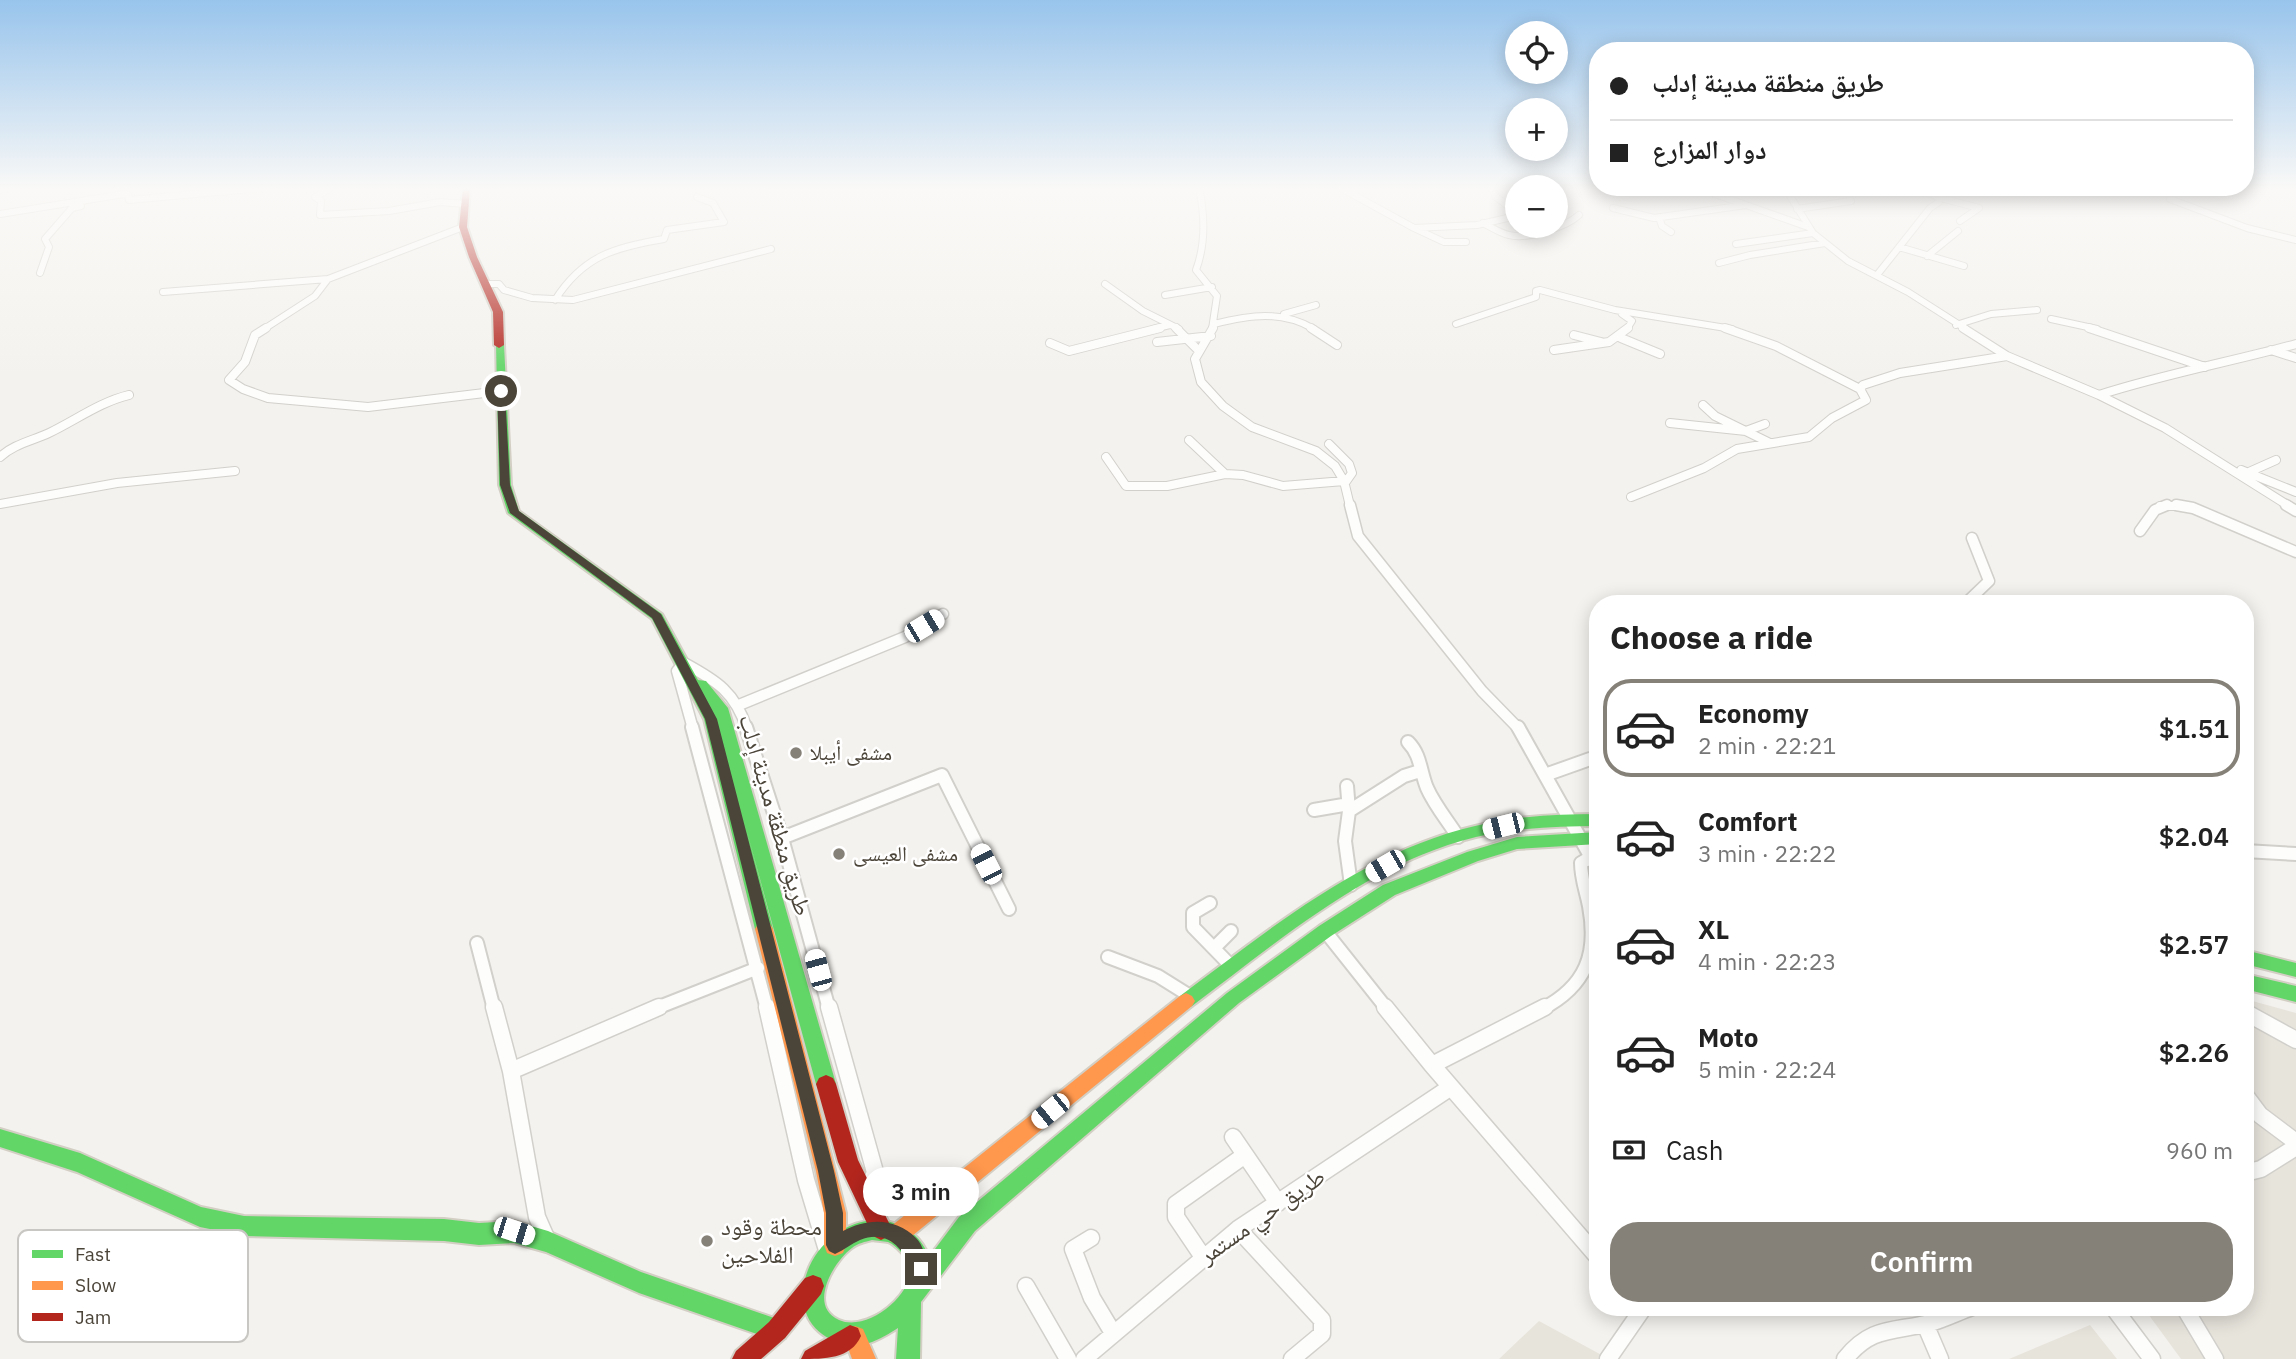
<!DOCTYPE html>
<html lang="en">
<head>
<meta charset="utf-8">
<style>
	:root { --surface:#fff; --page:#f2f2f2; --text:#222; --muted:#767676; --line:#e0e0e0; --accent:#868178 }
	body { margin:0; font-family:"IBM Plex Sans","Noto Naskh Arabic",sans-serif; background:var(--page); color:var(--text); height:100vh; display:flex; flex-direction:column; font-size:26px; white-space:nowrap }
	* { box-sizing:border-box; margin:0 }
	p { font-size:23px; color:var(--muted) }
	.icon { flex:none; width:38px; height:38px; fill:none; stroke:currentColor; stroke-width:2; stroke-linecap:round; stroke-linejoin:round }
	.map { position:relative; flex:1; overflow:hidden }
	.sheet { position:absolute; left:1589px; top:595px; width:665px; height:721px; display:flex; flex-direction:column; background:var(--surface); border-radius:28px; box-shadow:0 4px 18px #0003 }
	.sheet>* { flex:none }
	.banner { position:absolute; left:1589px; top:42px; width:665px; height:154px; border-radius:28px; box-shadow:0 4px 18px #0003; display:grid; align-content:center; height:154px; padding:0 21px; background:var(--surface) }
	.tools { position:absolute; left:1505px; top:21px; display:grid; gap:14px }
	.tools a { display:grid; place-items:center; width:63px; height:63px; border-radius:50%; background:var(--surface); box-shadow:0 4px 18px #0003; font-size:35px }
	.end { position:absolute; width:32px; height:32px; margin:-16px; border:9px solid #4b4439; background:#fff; box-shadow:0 0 0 4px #fff }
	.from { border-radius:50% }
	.bubble { position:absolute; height:49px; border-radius:24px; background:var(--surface); box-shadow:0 4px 18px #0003; font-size:23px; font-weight:600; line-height:49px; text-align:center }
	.car { position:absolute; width:21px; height:42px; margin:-21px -10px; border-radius:9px; box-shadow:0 0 5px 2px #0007; background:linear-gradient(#fff 24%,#345 0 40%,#fff 0 76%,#345 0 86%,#fff 0) }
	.banner b { display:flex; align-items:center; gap:24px; height:66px; font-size:26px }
	.banner b+b { border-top:2px solid var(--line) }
	.banner i { width:18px; height:18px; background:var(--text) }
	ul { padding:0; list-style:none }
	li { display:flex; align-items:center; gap:21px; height:98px; margin:0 14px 10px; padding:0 7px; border:4px solid transparent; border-radius:28px }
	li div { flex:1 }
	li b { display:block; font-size:26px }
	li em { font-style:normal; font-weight:600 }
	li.active { border-color:var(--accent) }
	li>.icon { width:63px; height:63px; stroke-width:1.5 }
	h2 { padding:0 21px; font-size:32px; line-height:84px }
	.pay { display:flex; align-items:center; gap:18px; height:77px; padding:0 21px; font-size:26px }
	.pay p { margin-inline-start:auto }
	.button { display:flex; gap:14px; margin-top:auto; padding:14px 21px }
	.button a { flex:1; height:80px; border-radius:28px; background:var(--accent); color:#fff; font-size:28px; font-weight:600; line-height:80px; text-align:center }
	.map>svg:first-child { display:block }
	.residential { fill:#e7e4dc }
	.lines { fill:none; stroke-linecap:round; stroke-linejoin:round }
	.street-far4-casing { stroke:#d2d0cb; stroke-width:8 }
	.street-far3-casing { stroke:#d2d0cb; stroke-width:10 }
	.street-far2-casing { stroke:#d2d0cb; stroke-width:13 }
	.street-far1-casing { stroke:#d2d0cb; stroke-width:16 }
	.street-casing { stroke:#d2d0cb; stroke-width:19 }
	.fast-casing { stroke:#d3cfc5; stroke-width:4 }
	.slow-casing { stroke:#d3cfc5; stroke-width:4 }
	.jam-casing { stroke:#d3cfc5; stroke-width:4 }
	.street-far4 { stroke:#fdfdfc; stroke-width:6 }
	.street-far3 { stroke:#fdfdfc; stroke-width:8 }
	.street-far2 { stroke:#fdfdfc; stroke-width:10 }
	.street-far1 { stroke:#fdfdfc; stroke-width:12 }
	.street { stroke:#fdfdfc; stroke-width:16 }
	.fast { fill:#63d668; fill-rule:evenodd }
	.slow { fill:#ff974d; fill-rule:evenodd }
	.jam { fill:#b3261e; fill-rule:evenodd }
	.route { fill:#4b4439 }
	.poi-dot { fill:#868178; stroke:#fff; stroke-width:2.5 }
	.labels { text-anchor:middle; stroke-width:5; stroke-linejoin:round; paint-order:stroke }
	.poi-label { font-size:21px; fill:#4b4439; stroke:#fff; text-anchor:start }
	.near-street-label { font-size:24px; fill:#4b4439; stroke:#fff }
	.near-poi-label { font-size:24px; fill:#4b4439; stroke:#fff; text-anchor:start }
	.key { fill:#fff; stroke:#c9c7c4; stroke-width:2 }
	.key-label { font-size:19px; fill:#4b4439 }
</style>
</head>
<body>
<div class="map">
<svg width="2296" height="1359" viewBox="0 0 2296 1359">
	<rect width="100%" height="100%" fill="#f4f2ee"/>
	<path class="residential" d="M 2245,999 L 2296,1013 L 2296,1359 L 2181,1359 L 2143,1307 L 2245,1307 Z
		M 1539,1321 L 1609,1359 L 1499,1359 Z
		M 2090,1325 L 2117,1359 L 2009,1359 Z"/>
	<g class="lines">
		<g class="street-far4-casing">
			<path id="street-far4" d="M 331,188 L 315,197 L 321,201 L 320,215 L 389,211 L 440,202 L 465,204
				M 1199,188 C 1205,216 1206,243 1196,270 L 1217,296 L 1212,329
				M 1341,188 L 1414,228 L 1477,225 L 1516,216 L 1515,211 L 1496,197 L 1492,188
				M 1698,188 L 1808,227
				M 1785,188 L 1813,233 L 1848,261 L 1908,292 L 1966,329
				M 0,190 L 7,188
				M 1937,197 L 1979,208 L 1960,221
				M 2170,199 L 2247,228 L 2296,240
				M 1613,208 L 1654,218 L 1746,205
				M 1797,209 L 1851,201
				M 0,214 L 124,194 L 128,195 L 129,200 L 262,188
				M 1659,217 L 1662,226 L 1671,232
				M 1483,223 C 1491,227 1500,233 1509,235 C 1527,240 1566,227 1579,215
				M 1414,228 L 1444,242 L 1466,242
				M 1736,244 L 1813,233
				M 1899,247 L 1964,266
				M 1927,256 L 1958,231
				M 1719,263 L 1750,255 L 1825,243
				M 40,273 L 49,247 L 45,239 L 72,208 L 81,206
				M 1877,275 L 1930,208 L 1939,202 L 1940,198 L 1924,191 L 1945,188
				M 485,284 L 499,284 L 504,290 L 532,298 L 573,300 L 771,249
				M 1105,284 L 1143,311 L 1179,329
				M 163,292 L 328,279
				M 1165,295 L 1212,287
				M 555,300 C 583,256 615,247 664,239 L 667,230 L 724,222 L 713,203 L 697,197
				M 1284,314 L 1316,305
				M 1622,314 L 1632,321 L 1627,329
				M 2051,319 L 2097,329
				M 1214,324 C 1250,315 1281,310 1314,329
				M 1456,324 L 1536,297 L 1536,291 L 1540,290 L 1615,310 L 1732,329
				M 1956,325 L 1991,314 L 2037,310
				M 264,329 L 315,296 L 328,279 L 463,227
				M 1153,329 L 1170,325"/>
		</g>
		<g class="street-far3-casing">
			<path id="street-far3" d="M 266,328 L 255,335 L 245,362 L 229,380 L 243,389 L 268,398 L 368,407 L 501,391
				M 1176,328 L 1199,351
				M 1213,328 L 1195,359 L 1201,382 L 1223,406 L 1252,427 L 1316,451 L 1335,466 L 1344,481 L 1350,506
				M 1311,328 L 1337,345
				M 1725,328 L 1776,346 L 1860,389
				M 1963,328 L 2007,356 L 2099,395 L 2165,428 L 2289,506
				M 2089,328 L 2205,367
				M 1574,335 L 1601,342
				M 1621,338 L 1660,354
				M 1157,342 L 1211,336
				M 1050,343 L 1069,351 L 1160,328
				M 1554,350 L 1609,342 L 1628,328
				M 2271,350 L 2296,358
				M 2099,395 C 2164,374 2230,362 2296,344
				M 1703,405 L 1715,416 L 1770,443
				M 1670,423 L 1746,431 L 1765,424
				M 1189,440 L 1225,474
				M 1329,444 L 1349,464 L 1352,473 L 1345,483
				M 0,457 C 14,444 32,441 49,433 C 76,420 100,402 129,395
				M 1106,457 L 1126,486 L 1167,486 L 1225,474 L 1243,475 L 1283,486 L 1344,481
				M 2241,470 L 2296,492
				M 2249,472 L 2276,460
				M 1631,497 L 1704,468 L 1737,449 L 1809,437 L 1832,418 L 1866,400 L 1860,389 L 1863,385 L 1900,373 L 2007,356
				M 0,504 L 117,483 L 235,471
				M 2160,506 L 2186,506"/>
		</g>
		<g class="street-far2-casing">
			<path id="street-far2" d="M 1350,505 L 1358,536 L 1482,691 L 1519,729
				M 2176,505 L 2193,508 L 2296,552
				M 2286,505 L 2296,511
				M 2140,531 L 2155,510 L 2167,505
				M 1965,604 L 1989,581 L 1972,538
				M 739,705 L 905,637 L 943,614
				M 693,729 L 677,671 L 684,663 C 717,681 735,692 747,729"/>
		</g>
		<g class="street-far1-casing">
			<path id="street-far1" d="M 692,727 L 767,1009
				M 746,727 L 782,838 L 829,1009
				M 1518,727 L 1598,870
				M 1408,742 C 1421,755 1420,771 1427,788 C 1435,806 1448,821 1458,837
				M 1545,775 L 1590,759
				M 1347,786 L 1349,811 L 1345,841 L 1351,885
				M 1314,810 L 1349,804
				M 1349,811 L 1404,776 L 1420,771
				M 782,838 L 942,775 L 1009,909
				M 2245,851 L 2296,854
				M 1210,903 L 1193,913 L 1193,927 L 1231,966
				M 1325,931 L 1387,1009
				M 477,943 L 494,1009
				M 1214,948 L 1231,931
				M 1108,957 L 1158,976 L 1190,996
				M 654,1009 L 758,968
				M 1542,1009 C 1586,986 1598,954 1589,906 C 1586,891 1581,878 1581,863 L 1591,857"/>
		</g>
		<g class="street-casing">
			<path id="street" d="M 494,1007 L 511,1071 L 537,1217 L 548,1242
				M 767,1007 L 806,1180 L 827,1250
				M 829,1007 L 875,1172 L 867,1194
				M 1385,1007 L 1432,1065 L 1596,1255
				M 2245,1012 L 2296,1040
				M 1432,1065 L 1545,1007
				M 511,1071 L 659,1007
				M 2245,1095 L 2260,1115 L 2296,1142
				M 1233,1137 L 1278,1203
				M 2245,1173 L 2261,1169 L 2296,1147
				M 1238,1229 L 1322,1320 L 1322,1334 L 1292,1359
				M 1091,1238 L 1073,1249 L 1092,1298 L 1113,1333
				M 1203,1257 L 1176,1217 L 1176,1204 L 1245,1155
				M 1026,1286 L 1068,1359
				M 2113,1307 L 2152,1359
				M 2184,1307 L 2215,1359
				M 1925,1324 L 1940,1359
				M 1084,1359 L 1238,1229 L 1451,1087
				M 1608,1359 L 1644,1307
				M 1845,1359 C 1871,1326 1893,1332 1930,1323 C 1944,1319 1958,1312 1972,1307"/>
		</g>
		<g class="fast-casing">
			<path id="fast" d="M 496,343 L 504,345 L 511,485 L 519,511 L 662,614 L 698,680 L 706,681 L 728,708 L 836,1084 L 833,1090 L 826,1093 L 819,1090 L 816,1084 L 746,828 L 773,929 L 770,934 L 764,936 L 758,934 L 755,929 L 704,719 L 652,619 L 508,513 L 499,485 Z
				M 1598,814 L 1598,826 C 1557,826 1516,828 1476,837 C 1368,863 1278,942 1192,1006 L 1186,1009 L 1180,1006 L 1177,1001 L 1180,996 C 1270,929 1363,852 1475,826 C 1515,816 1557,814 1598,814 Z
				M 1598,832 L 1598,844 L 1517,849 L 1478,861 L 1395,895 L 1331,936 L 1239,1003 L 975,1231 L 921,1302 L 920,1359 L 896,1359 L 898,1328 C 890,1333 879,1340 869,1343 C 836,1351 802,1330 803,1294 C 804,1252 845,1214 886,1221 C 907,1225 922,1238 929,1257 L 959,1217 L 1227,993 L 1319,926 L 1383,885 L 1467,852 L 1517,837 ZM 872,1240 C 877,1241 883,1241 888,1242 C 893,1244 897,1248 901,1252 C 933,1279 872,1335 839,1320 C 807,1306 834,1261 852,1248 C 858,1243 865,1242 872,1240 Z
				M 2245,950 L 2296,963 L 2296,977 L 2245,964 Z
				M 2245,974 L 2296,986 L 2296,1002 L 2245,989 Z
				M 0,1129 L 80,1153 L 201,1207 L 244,1216 L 444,1219 L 479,1223 L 514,1221 L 548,1231 L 641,1272 L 777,1319 L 785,1322 L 788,1330 L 785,1338 L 777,1341 L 639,1293 L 546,1252 L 514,1243 L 479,1245 L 444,1241 L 244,1236 L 200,1227 L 77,1172 L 0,1147 Z"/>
		</g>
		<g class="slow-casing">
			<path id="slow" d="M 764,922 L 770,924 L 773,929 L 846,1213 L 846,1245 L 843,1253 L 835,1256 L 827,1253 L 824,1245 L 824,1213 L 816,1171 L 755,929 L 758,924 Z
				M 1186,993 L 1192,996 L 1195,1001 L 1192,1006 L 906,1241 L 898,1245 L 890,1241 L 887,1234 L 890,1227 L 1180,996 Z
				M 855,1326 L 863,1329 L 876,1359 L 852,1359 L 844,1337 L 847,1329 Z"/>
		</g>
		<g class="jam-casing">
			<path id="jam" d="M 463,188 L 470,188 L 467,227 L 477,257 L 503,312 L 504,345 L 499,348 L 494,345 L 493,312 L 469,257 L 459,227 Z
				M 826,1075 L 833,1078 L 836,1084 L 858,1160 L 892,1229 L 889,1236 L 881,1240 L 873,1236 L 838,1162 L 816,1084 L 819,1078 Z
				M 813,1275 L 821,1278 L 824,1286 L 821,1294 L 785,1338 L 761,1359 L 732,1359 L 736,1351 L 769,1322 L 805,1278 Z
				M 850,1325 L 858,1328 L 861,1336 C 851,1359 824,1359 801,1359 L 805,1351 Z"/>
		</g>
		<use href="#street-far4" class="street-far4"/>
		<use href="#street-far3" class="street-far3"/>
		<use href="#street-far2" class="street-far2"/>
		<use href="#street-far1" class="street-far1"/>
		<use href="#street" class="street"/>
		<use href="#fast" class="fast"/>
		<use href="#slow" class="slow"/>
		<use href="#jam" class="jam"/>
	</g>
	<linearGradient id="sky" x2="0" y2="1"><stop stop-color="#98c4ec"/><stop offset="0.5" stop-color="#faf9f7"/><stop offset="1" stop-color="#faf9f7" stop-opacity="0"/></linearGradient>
	<rect width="2296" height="378" fill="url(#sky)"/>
	<path class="route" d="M 501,388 L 505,391 L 510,485 L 519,511 L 661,614 L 717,719 L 834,1171 L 843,1213 L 843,1231 C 866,1218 896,1217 916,1238 C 923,1244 926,1260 930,1269 L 927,1275 L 921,1277 L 915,1275 C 905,1252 890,1228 860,1240 C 851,1244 844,1250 835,1254 L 829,1251 L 826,1245 L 826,1213 L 818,1171 L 705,719 L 652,618 L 510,513 L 500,485 L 497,391 Z"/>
	<g class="poi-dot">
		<circle cx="796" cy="753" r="7"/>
		<circle cx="839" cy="854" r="7"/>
		<circle cx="707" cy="1241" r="7"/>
	</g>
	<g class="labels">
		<g class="poi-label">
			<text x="810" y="760">مشفى أيبلا</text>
			<text x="853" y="861">مشفى العيسى</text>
		</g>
		<g class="near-street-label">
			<text transform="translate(775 815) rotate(74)" y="8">طريق منطقة مدينة إدلب</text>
			<text transform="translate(1262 1216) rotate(-35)" y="8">طريق حي مستمر</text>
		</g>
		<g class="near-poi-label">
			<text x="721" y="1235">محطة وقود<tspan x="721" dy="28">الفلاحين</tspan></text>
		</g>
	</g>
	<rect x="18" y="1230" width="230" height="112" rx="10" class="key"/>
	<rect x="32" y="1250" width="31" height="8" fill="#63d668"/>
	<rect x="32" y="1281" width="31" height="9" fill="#ff974d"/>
	<rect x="32" y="1313" width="31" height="8" fill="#b3261e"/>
	<g class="key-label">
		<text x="75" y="1261">Fast</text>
		<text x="75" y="1292">Slow</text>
		<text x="75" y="1324">Jam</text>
	</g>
</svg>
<div class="tools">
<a><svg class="icon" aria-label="locate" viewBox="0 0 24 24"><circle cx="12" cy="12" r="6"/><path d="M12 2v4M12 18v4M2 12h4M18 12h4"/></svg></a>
<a>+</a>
<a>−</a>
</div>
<i class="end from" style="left:501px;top:391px"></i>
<i class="end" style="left:921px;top:1269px"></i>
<div class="bubble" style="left:863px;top:1167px;width:116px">3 min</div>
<i class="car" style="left:924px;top:626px;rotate:59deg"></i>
<i class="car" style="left:1503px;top:826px;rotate:256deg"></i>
<i class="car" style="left:986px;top:864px;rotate:333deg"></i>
<i class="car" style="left:1385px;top:866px;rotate:240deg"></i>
<i class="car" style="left:818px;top:970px;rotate:345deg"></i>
<i class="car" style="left:1050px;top:1111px;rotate:231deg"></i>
<i class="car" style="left:514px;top:1231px;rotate:108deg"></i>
<div class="banner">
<b><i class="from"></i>طريق منطقة مدينة إدلب</b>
<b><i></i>دوار المزارع</b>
</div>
<section class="sheet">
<h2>Choose a ride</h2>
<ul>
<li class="active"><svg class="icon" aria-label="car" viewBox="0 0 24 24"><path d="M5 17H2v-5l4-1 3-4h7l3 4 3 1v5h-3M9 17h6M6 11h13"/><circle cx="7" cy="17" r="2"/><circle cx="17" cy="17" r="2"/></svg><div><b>Economy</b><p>2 min · 22:21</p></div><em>$1.51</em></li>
<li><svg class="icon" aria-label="car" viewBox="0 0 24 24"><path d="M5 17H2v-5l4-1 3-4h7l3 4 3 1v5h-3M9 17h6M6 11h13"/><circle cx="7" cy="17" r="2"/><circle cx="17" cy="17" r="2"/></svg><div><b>Comfort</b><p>3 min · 22:22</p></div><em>$2.04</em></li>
<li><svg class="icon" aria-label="car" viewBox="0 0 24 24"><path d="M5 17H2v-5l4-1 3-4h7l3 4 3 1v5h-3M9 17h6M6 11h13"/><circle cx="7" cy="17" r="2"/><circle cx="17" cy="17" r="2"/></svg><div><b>XL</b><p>4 min · 22:23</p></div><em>$2.57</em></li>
<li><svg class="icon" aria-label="car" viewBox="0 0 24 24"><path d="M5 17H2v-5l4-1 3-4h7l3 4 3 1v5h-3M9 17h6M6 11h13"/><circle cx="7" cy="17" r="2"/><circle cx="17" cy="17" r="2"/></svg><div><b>Moto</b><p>5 min · 22:24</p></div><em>$2.26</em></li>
</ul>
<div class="pay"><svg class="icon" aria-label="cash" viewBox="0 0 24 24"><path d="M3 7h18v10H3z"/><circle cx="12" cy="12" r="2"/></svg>Cash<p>960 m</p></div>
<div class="button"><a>Confirm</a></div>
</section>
</div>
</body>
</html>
